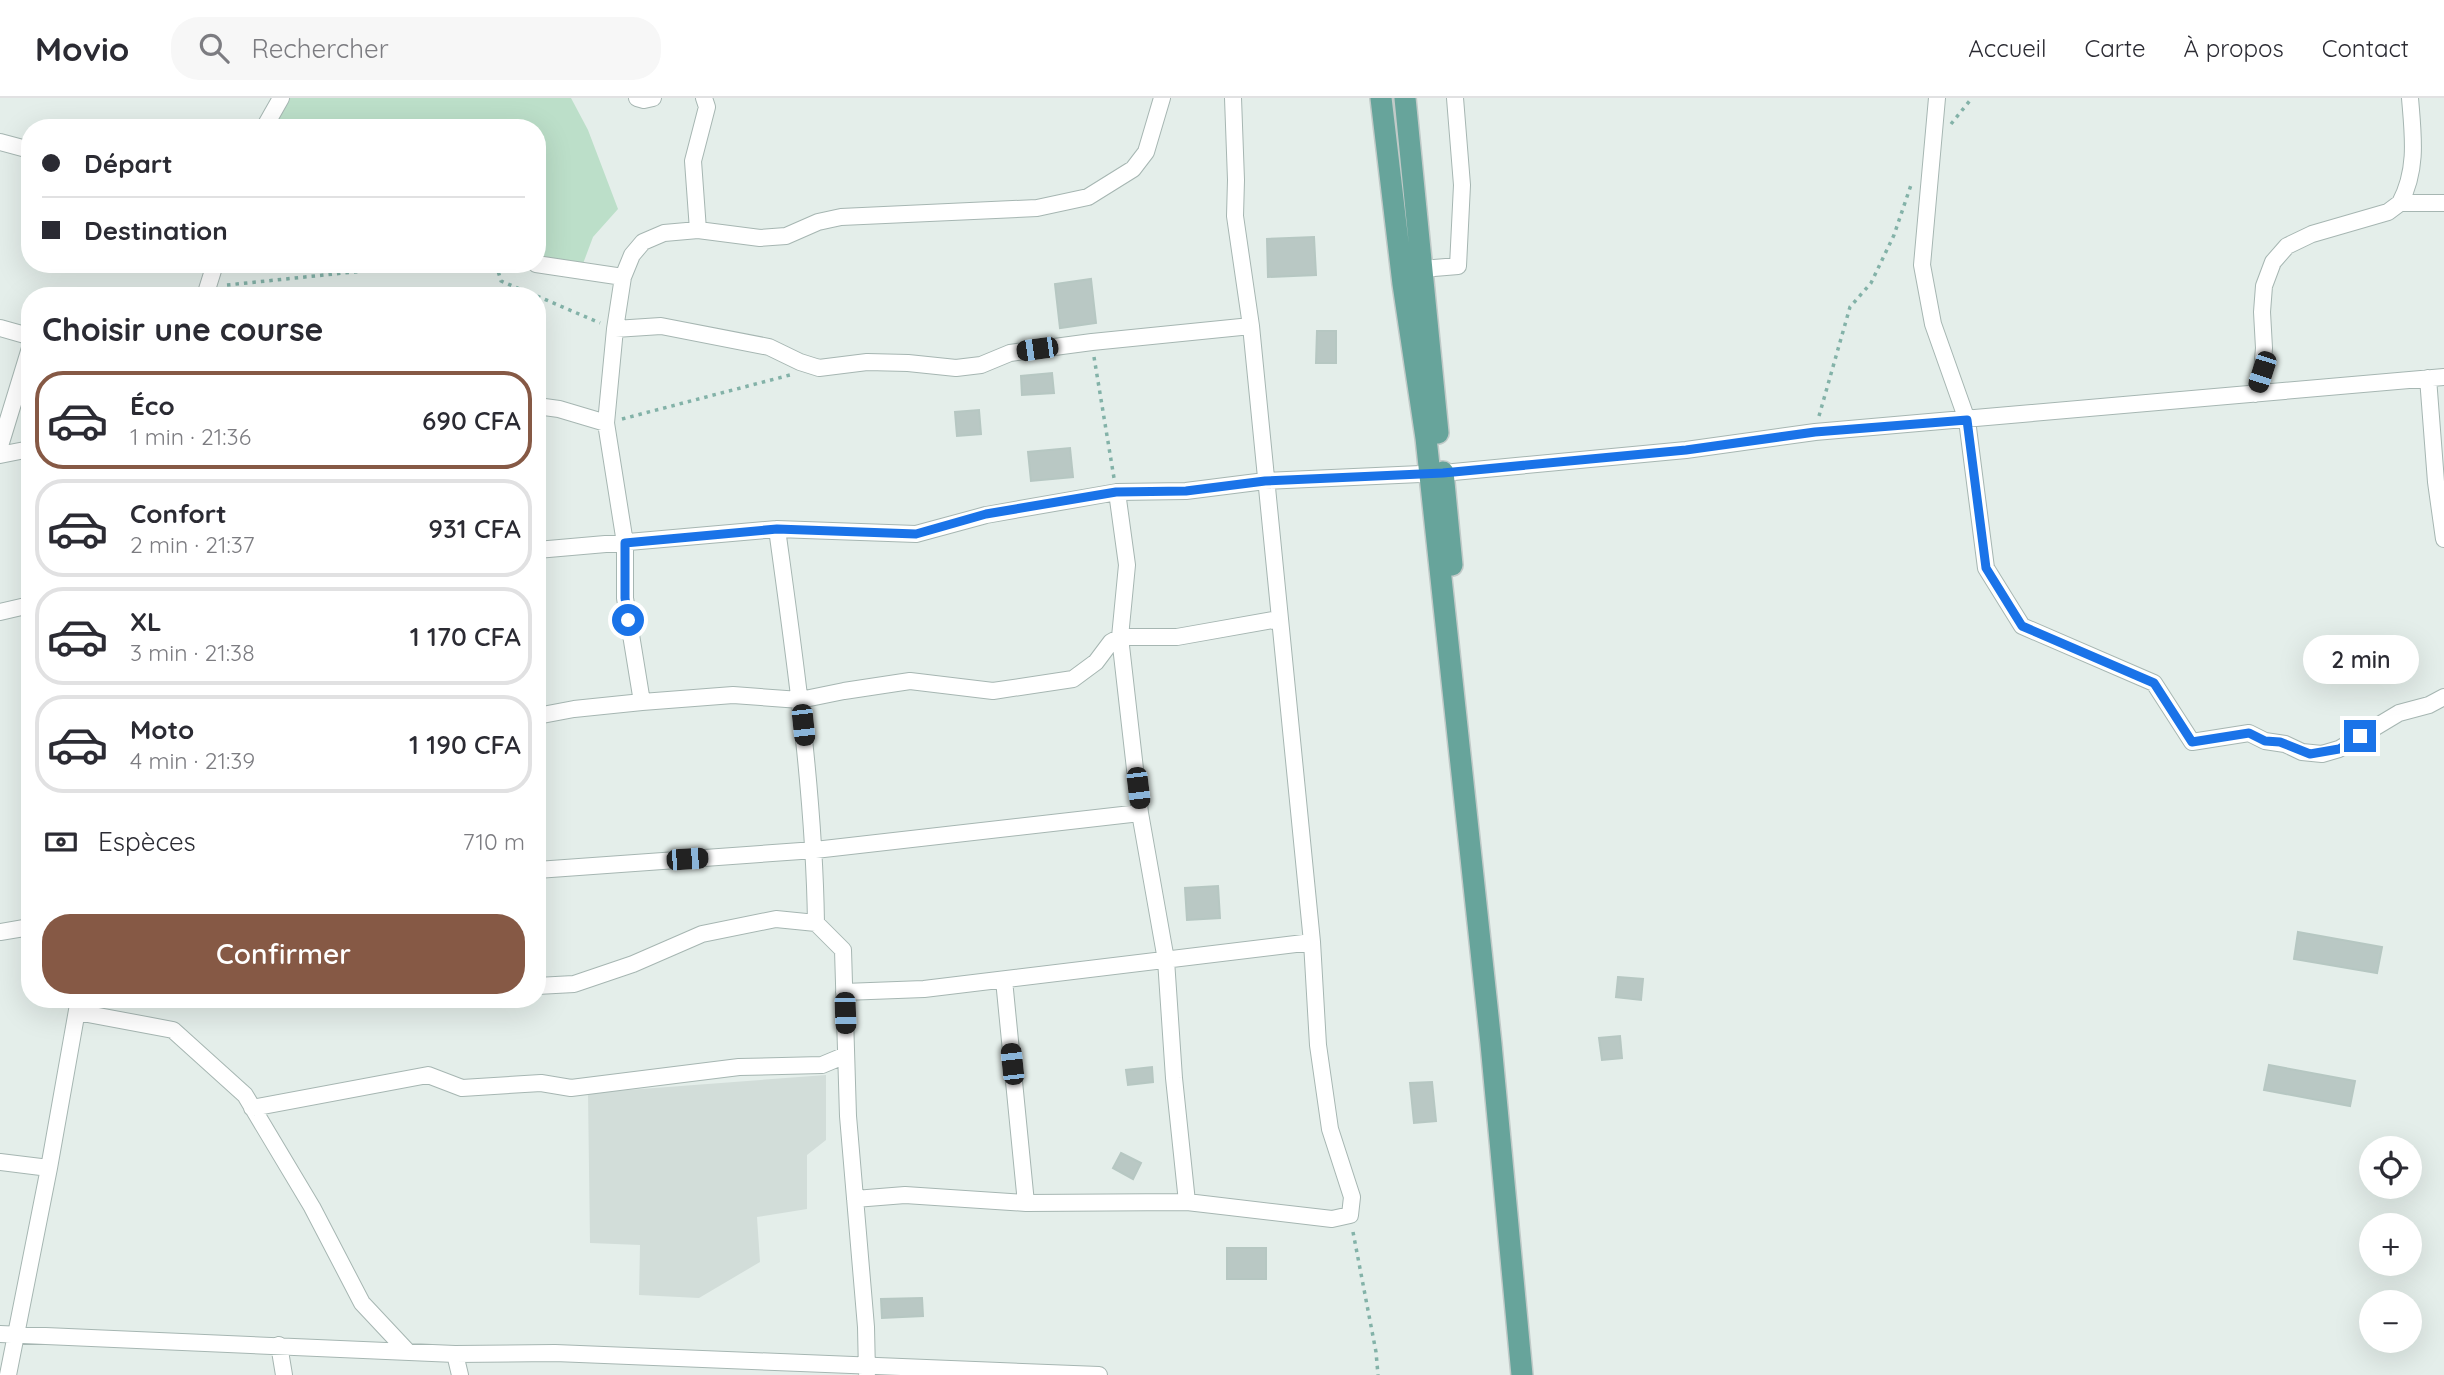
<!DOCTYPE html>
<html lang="fr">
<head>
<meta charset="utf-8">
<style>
	:root { --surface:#fff; --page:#f7f7f7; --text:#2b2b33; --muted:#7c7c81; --line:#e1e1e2; --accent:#865945 }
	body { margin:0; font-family:Quicksand,sans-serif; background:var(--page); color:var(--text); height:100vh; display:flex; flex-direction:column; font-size:26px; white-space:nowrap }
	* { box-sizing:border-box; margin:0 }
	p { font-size:23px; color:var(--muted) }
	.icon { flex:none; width:38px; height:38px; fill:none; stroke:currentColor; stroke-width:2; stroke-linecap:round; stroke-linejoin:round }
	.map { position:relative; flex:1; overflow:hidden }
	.side { position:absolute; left:21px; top:189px; width:525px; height:721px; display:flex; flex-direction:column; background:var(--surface); border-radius:28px; box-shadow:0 7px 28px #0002 }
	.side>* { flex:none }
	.banner { position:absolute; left:21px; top:21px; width:525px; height:154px; border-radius:28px; box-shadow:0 7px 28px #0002; display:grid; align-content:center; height:154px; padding:0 21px; background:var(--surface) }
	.tools { position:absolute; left:2359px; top:1038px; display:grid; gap:14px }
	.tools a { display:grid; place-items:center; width:63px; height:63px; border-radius:50%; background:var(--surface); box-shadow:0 7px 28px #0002; font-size:35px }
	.end { position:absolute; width:32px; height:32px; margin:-16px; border:9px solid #1a73e8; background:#fff; box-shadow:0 0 0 4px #fff }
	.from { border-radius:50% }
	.bubble { position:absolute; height:49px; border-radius:24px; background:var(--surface); box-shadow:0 7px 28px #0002; font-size:23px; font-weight:600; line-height:49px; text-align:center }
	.car { position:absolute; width:21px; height:42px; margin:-21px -10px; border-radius:9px; box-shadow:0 0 5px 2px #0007; background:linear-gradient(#222 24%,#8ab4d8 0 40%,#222 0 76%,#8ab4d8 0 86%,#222 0) }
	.banner b { display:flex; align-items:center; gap:24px; height:66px; font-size:26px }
	.banner b+b { border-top:2px solid var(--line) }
	.banner i { width:18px; height:18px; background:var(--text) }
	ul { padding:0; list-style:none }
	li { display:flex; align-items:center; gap:21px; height:98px; margin:0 14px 10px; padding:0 7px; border:4px solid var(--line); border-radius:28px }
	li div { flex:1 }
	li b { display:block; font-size:26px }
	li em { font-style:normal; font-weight:600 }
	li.current { border-color:var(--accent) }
	li>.icon { width:63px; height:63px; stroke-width:1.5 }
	h2 { padding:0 21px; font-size:32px; line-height:84px }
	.pay { display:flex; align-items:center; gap:18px; height:77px; padding:0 21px; font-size:26px }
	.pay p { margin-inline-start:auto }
	.action { display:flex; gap:14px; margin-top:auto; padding:14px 21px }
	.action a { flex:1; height:80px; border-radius:28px; background:var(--accent); color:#fff; font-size:28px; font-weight:600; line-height:80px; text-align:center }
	header { display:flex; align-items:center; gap:42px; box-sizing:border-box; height:98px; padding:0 35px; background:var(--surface); border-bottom:2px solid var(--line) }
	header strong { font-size:33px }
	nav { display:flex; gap:38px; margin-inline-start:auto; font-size:24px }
	.search { width:490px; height:63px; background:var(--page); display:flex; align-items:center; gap:18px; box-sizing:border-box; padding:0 24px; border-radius:28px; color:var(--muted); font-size:26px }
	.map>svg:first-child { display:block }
	.built { fill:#d2ddd9 }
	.green { fill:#bcdfc9 }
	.building { fill:#b9c8c4; stroke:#b6c7c2; stroke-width:2 }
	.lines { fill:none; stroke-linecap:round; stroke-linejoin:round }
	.street-casing { stroke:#a6b6b2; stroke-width:18 }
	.primary-casing { stroke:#c1cac8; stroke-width:24 }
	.path { stroke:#83b2a8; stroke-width:3.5; stroke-dasharray:3.5 5; stroke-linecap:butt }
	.street { stroke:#fff; stroke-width:16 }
	.primary { stroke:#67a49b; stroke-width:21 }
	.route { stroke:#1a73e8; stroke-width:9 }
</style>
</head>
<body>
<header>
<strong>Movio</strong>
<div class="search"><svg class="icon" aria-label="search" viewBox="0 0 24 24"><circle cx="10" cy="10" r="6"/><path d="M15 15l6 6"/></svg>Rechercher</div>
<nav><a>Accueil</a><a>Carte</a><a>À propos</a><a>Contact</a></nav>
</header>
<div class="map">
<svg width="2444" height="1277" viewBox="0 0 2444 1277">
	<rect width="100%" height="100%" fill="#e4eeea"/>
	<path class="built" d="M 826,977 L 826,1042 L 807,1057 L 807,1111 L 757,1119 L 760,1164 L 699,1200 L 639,1197 L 640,1147 L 590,1145 L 588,995 Z"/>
	<path class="green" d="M 273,0 L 571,0 L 588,32 L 618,111 L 593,139 L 581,171 L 537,163 L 537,30 L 255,30 Z"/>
	<path class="building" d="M 1314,139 L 1316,177 L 1268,179 L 1267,141 Z
		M 1091,181 L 1096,225 L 1060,230 L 1055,186 Z
		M 1317,233 L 1336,233 L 1336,265 L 1316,265 Z
		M 1052,275 L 1054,295 L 1022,297 L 1021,278 Z
		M 979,312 L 981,336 L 957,338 L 955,314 Z
		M 1070,350 L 1073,379 L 1031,383 L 1028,354 Z
		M 1218,788 L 1220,820 L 1187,822 L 1185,790 Z
		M 2298,834 L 2382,849 L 2377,875 L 2294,861 Z
		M 1618,879 L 1643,881 L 1641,902 L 1616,899 Z
		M 1620,938 L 1622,960 L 1602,962 L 1599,940 Z
		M 2269,967 L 2355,983 L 2350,1008 L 2264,992 Z
		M 1152,969 L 1153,984 L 1128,987 L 1126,972 Z
		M 1432,984 L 1436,1023 L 1414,1025 L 1410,985 Z
		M 1121,1055 L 1141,1065 L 1133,1081 L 1113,1070 Z
		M 1227,1150 L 1266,1150 L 1266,1181 L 1227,1181 Z
		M 922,1200 L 923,1218 L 882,1220 L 881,1201 Z"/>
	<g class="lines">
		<g class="street-casing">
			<path id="street" d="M 637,0 L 644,2 L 653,0
				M 1937,0 L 1922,167 L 1933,226 L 1967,322 L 1986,470 L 2022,528 L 2154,585 L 2192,644 L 2249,635 L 2265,643 L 2285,646 L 2302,654 L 2322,656 L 2339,651 L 2399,615 L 2429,607 L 2444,599
				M 264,30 L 281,0
				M 0,44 L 30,52
				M 2400,105 C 2418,71 2413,37 2410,0
				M 698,132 L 760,140 L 786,138 L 818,124 L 841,119 L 1037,110 L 1088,99 L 1133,71 L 1146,54 L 1162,0
				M 536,166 L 623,179
				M 1422,171 L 1458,168 L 1462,87 L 1455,0
				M 205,198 L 215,166
				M 0,230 L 25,237 L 30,241
				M 615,231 L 661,228 L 769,249 L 800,264 L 819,270 L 867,264 L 908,265 L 956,270 L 981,267 L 1010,255 L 1092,244 L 1251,228
				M 2428,280 L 2436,384 L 2444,441
				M 2255,296 L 2262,274 L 2264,250 L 2262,214 L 2264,188 L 2273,164 L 2287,148 L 2312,136 L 2388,114 L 2400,105 L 2444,105
				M 537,308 L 559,311 L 606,325
				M 0,348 L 30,250
				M 0,357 L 30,351
				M 1117,394 L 1127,467 L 1120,539 L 1140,715 L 1166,862 L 1174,980 L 1187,1104
				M 777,431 C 795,562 814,693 816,825 L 843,852 L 848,1018 L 866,1229 L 867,1275
				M 537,452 L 777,431 L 916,436 L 986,417 L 1117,394 L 1186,393 L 1265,383 L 1443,375 L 1686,352 L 1815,334 L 2444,279
				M 0,514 L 30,507
				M 642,604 L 625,500 L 625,445 L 606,325 L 615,231 L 623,179 L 632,157 L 643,144 L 664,135 L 698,132 L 693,63 L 707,9 L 704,0
				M 537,618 L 574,611 L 642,604 L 733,597 L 800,602 L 844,593 L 910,583 L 993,593 L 1073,581 L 1096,564 L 1111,544 L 1120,539 L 1177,539 L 1279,521
				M 537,772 L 815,752 L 1140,715
				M 0,834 L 30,829
				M 1004,882 L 1026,1105
				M 537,888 L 574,886 L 633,866 L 702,836 L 776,821 L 816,825
				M 844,894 L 924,891 L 1312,844
				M 77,914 L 173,932 L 245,997 L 312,1109 L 362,1205 L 407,1253
				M 252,1010 L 428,977 L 462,990 L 541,985 L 571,990 L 739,969 L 822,967 L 846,957
				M 0,1064 L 49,1070
				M 855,1101 L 905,1097 L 1026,1105 L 1187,1104 L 1332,1121 L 1350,1117 L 1352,1099 L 1330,1031 L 1318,947 L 1312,844 L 1251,228 L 1235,118 L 1236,82 L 1233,0
				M 0,1236 L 455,1256 L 555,1255 L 1099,1277
				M 279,1247 L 284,1277
				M 455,1256 L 460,1277
				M 8,1277 L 49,1070 L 79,901"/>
		</g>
		<g class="primary-casing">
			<path id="primary" d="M 1381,0 L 1403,186 L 1426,340 L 1491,946 L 1522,1277
				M 1405,0 L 1438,335
				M 1443,374 L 1452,467"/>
		</g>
		<path class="path" d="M 1951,26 L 1972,0
			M 496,166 L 501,183 L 536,198
			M 227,187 L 432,166
			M 537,198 L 600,225
			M 1094,259 L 1114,380
			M 1819,318 L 1850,209 L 1871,185 L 1894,137 L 1911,87
			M 622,321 L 790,277
			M 1353,1134 L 1376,1254 L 1378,1277"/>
		<use href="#street" class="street"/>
		<use href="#primary" class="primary"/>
	</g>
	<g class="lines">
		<path class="route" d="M 628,522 L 625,500 L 625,445 L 777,431 L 916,436 L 986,416 L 1116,394 L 1186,393 L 1265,383 L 1443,375 L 1686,352 L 1815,334 L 1967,322 L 1986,470 L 2022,528 L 2154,585 L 2192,644 L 2249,635 L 2265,643 L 2280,644 L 2310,656 L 2339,651 L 2360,638"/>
	</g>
</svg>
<div class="tools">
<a><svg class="icon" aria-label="locate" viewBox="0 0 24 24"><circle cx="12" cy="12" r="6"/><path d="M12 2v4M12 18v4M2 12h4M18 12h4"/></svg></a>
<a>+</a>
<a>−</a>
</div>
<i class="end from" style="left:628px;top:522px"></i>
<i class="end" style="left:2360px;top:638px"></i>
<div class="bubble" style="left:2303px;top:537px;width:116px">2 min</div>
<i class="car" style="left:1037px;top:251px;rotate:262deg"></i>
<i class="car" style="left:2262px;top:274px;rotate:198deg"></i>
<i class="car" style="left:803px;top:627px;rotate:174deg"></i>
<i class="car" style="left:1138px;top:690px;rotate:173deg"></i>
<i class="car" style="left:687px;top:761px;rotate:86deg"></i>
<i class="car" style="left:845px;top:915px;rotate:178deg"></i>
<i class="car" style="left:1012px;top:966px;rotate:354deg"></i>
<div class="banner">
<b><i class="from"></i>Départ</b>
<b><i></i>Destination</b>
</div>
<section class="side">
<h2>Choisir une course</h2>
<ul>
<li class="current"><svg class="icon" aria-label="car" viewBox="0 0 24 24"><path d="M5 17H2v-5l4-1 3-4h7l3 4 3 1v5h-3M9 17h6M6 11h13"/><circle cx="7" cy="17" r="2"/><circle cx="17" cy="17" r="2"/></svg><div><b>Éco</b><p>1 min · 21:36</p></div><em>690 CFA</em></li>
<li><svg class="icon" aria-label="car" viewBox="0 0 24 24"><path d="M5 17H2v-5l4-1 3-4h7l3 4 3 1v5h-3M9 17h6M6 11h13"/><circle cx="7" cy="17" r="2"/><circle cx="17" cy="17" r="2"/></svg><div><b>Confort</b><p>2 min · 21:37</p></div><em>931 CFA</em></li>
<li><svg class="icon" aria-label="car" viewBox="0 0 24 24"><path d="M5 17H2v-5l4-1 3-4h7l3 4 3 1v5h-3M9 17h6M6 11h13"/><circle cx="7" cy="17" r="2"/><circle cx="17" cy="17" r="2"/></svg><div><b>XL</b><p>3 min · 21:38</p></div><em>1 170 CFA</em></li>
<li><svg class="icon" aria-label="car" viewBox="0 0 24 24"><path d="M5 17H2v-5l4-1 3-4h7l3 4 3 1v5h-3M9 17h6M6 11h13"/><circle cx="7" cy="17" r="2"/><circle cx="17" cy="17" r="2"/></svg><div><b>Moto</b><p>4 min · 21:39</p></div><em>1 190 CFA</em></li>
</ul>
<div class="pay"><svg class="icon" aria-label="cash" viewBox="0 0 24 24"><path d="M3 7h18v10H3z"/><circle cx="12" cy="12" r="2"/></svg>Espèces<p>710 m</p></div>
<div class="action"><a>Confirmer</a></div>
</section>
</div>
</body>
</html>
